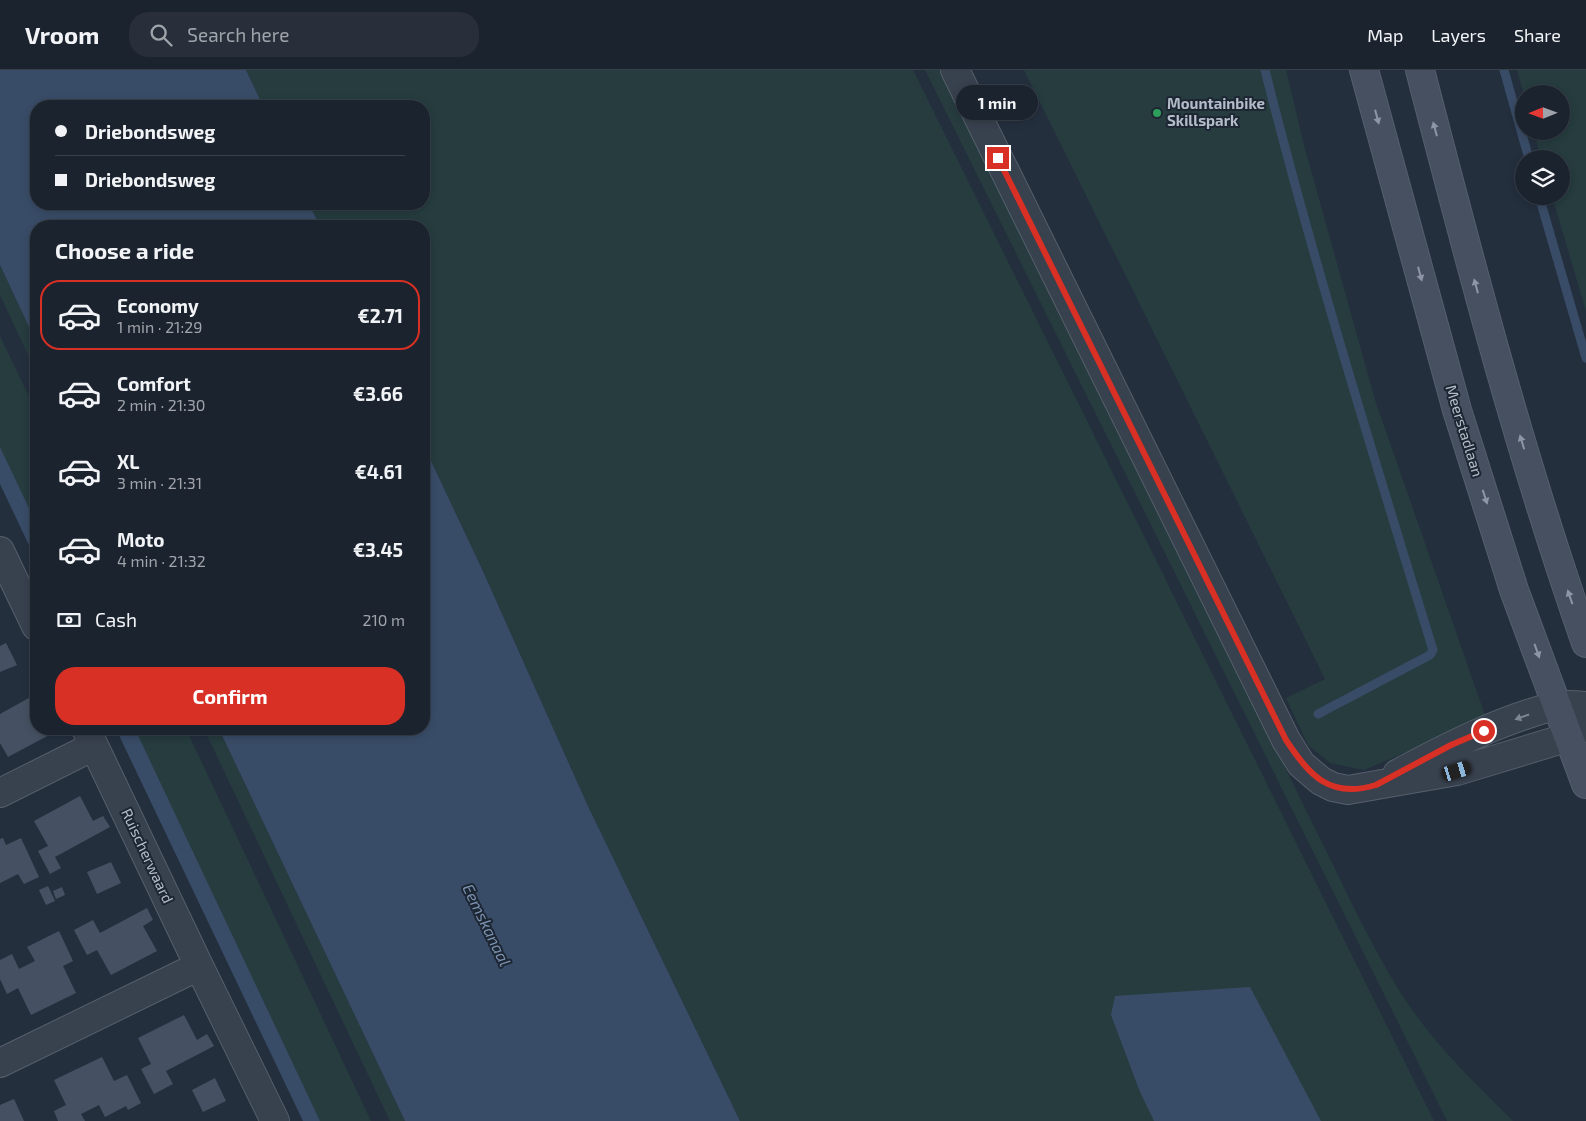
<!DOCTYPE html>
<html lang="en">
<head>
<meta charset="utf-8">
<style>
	:root { --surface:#1b232e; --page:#282f3a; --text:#f1f3f6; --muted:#a0a4aa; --line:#39404a; --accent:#d93025 }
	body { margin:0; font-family:"Exo 2",sans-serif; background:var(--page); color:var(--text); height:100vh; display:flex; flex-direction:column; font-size:19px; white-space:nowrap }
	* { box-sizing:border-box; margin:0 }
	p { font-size:16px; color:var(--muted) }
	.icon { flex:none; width:28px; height:28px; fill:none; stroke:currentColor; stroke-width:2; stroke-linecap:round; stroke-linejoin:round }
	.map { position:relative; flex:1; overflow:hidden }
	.details { position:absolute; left:30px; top:150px; width:400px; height:515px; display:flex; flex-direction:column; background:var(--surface); border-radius:20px; box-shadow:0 2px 8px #0003,0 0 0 1px var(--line) }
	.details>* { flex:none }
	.top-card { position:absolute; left:30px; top:30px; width:400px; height:110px; border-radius:20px; box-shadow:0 2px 8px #0003,0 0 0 1px var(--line); display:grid; align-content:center; height:110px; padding:0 25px; background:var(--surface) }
	.needle { width:32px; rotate:269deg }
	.buttons { position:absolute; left:1515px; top:15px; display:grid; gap:10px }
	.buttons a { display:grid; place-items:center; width:55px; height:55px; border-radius:50%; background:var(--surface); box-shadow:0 2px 8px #0003,0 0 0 1px var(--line); font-size:25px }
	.end { position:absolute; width:22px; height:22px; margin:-11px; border:6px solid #d93025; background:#fff; box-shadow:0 0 0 2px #fff }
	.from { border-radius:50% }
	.bubble { position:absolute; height:35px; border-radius:18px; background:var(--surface); box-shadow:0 2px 8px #0003,0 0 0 1px var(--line); font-size:16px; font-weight:700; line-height:35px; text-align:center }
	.car { position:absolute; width:15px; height:30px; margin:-15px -8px; border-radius:6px; box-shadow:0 0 4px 1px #0007; background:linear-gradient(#222 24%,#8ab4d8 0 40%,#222 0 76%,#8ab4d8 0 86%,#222 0) }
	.top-card b { display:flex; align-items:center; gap:18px; height:48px; font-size:19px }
	.top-card b+b { border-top:1px solid var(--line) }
	.top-card i { width:12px; height:12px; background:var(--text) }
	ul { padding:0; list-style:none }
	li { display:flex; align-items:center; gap:15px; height:70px; margin:0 10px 8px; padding:0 15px; border:2px solid transparent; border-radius:20px }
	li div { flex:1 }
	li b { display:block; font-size:19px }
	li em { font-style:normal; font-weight:700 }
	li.current { border-color:var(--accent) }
	li>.icon { width:45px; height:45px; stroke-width:1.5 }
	h2 { padding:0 25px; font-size:22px; line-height:60px }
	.pay { display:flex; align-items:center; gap:12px; height:55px; padding:0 25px; font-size:19px }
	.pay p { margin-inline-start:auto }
	.cta { display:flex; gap:10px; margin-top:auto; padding:10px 25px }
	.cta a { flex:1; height:58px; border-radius:20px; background:var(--accent); color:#fff; font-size:20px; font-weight:700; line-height:58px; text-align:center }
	header { display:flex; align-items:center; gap:30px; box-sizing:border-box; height:70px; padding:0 25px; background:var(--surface); border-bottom:1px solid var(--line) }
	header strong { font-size:24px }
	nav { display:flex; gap:28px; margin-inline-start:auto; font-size:18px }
	.search { width:350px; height:45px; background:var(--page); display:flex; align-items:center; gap:12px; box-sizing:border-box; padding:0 18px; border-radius:20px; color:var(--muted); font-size:19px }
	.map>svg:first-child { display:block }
	.green { fill:#263c3f }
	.water { fill:#394c67 }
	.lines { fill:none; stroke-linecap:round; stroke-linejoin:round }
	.stream { stroke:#394c67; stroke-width:9 }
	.building { fill:#455162 }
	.minor-casing { stroke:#565f6c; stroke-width:30 }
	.tertiary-casing { stroke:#565f6c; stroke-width:30 }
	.secondary-casing { stroke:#565f6c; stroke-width:30 }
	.minor { stroke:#38414e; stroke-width:28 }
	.tertiary { stroke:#38414e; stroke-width:28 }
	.secondary { stroke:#465061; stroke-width:28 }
	.oneway { fill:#8e96a5 }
	.oneway2 { fill:#7c8592 }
	.route { stroke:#d93025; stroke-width:6 }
	.leisure-dot { fill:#2e9e5b; stroke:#1d2633; stroke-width:2 }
	.labels { text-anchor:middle; stroke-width:4; stroke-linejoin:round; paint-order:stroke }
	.poi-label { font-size:15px; font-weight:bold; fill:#b4bcc9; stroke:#1d2633; text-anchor:start }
	.street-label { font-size:15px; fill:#b4bcc9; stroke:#1d2633 }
	.water-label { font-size:16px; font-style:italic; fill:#7c92b1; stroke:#1d2633 }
</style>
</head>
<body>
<header>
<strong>Vroom</strong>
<div class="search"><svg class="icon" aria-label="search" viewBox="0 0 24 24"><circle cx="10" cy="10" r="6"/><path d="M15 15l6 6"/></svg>Search here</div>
<nav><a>Map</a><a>Layers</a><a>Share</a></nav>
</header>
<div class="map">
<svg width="1586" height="1051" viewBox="0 0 1586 1051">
	<rect width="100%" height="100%" fill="#242f3e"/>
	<path class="green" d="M 246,0 L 913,0 L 1434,1051 L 740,1051 L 587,734 L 482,499 L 424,376 L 424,156 L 320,156 L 309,134 L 424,134 L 424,36 L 263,36 Z
		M 925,0 L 942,0 L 1361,852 C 1377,882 1393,913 1413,941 C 1441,981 1478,1016 1513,1051 L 1447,1051 Z
		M 1024,0 L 1286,0 L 1304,75 L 1375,330 L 1486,648 L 1364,700 L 1330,693 L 1308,675 L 1286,628 L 1325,609 Z
		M 1517,0 L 1586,0 L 1586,241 L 1552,126 L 1561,126 L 1561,89 L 1541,89 L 1534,61 L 1561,61 L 1561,24 L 1524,25 Z
		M 0,195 L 36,272 L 36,302 L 0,225 Z
		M 0,266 L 36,341 L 36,459 L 0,383 Z
		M 132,659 L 186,659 L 371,1051 L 314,1051 Z
		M 204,659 L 219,659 L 405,1051 L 390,1051 Z"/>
	<path class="water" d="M 0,0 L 246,0 L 263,36 L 36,36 L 36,134 L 309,134 L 320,156 L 36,156 L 36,272 L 0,195 Z
		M 424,376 L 482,499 L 587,734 L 740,1051 L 405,1051 L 219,659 L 424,659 Z
		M 0,377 L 36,453 L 36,490 L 0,414 Z
		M 116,659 L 135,659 L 320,1051 L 303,1051 Z
		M 1250,917 L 1321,1051 L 1154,1051 L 1140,1022 L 1111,945 L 1115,926 Z"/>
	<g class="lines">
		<path class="stream" d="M 1265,0 C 1314,195 1374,388 1433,580 L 1430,585 L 1318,644
			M 1504,0 L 1529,89
			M 1539,126 L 1586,288"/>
	</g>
	<path class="building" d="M 6,573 L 17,595 L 0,602 L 0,576 Z
		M 36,624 L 36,659 L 51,659 L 53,663 L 8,687 L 0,673 L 0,644 Z
		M 80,726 L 93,751 L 103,746 L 110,757 L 55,787 L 61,798 L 50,804 L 38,781 L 48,776 L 34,751 Z
		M 3,768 L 6,775 L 21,768 L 39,807 L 24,814 L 18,804 L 0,813 L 0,769 Z
		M 111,792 L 121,813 L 97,824 L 87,802 Z
		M 48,816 L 55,831 L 46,835 L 39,820 Z
		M 62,817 L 65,825 L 56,829 L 53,821 Z
		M 147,838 L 153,850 L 143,856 L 157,881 L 111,905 L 97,880 L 87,885 L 74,860 L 93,850 L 100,863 Z
		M 59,861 L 73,891 L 63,896 L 76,923 L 31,945 L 18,918 L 7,924 L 0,909 L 0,890 L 12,884 L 19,899 L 35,891 L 27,877 Z
		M 184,945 L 197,970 L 207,964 L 214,976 L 166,1001 L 173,1014 L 154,1024 L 141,999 L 151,994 L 138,968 Z
		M 102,987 L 114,1011 L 127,1005 L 141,1033 L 128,1040 L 126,1036 L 105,1047 L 99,1035 L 81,1044 L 85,1051 L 58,1051 L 54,1041 L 66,1035 L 54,1010 Z
		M 215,1008 L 226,1031 L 203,1042 L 192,1020 Z
		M 14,1029 L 24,1051 L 0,1051 L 0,1035 Z"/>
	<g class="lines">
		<g class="minor-casing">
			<path id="minor" d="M 0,481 L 36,556
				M 86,659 L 199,896 L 275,1051
				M 0,723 L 94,676
				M 0,993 L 199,896"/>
		</g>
		<g class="tertiary-casing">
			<path id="tertiary" d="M 955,0 L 1286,670 L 1301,694 L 1321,711 L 1333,717 L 1348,720 L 1457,701 L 1569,667 L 1586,654
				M 1397,704 C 1447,677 1500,650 1555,636 C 1565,634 1576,635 1586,636"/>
		</g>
		<g class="secondary-casing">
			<path id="secondary" d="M 1364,0 L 1457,340 L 1514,520 L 1586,714
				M 1420,0 C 1470,193 1520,385 1586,573"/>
		</g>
		<use href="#minor" class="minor"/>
		<use href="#tertiary" class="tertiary"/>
		<use href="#secondary" class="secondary"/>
	</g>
	<defs><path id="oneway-solid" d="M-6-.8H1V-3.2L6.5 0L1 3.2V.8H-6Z" transform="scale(1.25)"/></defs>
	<g class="oneway">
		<use href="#oneway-solid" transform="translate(1377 47) rotate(75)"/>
		<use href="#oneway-solid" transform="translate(1435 59) rotate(-105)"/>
		<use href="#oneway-solid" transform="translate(1420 204) rotate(75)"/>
		<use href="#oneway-solid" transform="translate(1476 216) rotate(-105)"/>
		<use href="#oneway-solid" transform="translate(1522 372) rotate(-107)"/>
		<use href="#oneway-solid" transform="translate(1485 427) rotate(72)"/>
		<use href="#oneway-solid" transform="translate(1570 527) rotate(-109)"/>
		<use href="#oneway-solid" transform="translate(1537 581) rotate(70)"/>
	</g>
	<use class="oneway2" href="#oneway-solid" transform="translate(1522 647) rotate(161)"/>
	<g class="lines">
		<path class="route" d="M 998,88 L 1286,670 C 1310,706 1330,729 1376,715 L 1451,675 L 1484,661"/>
	</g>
	<circle class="leisure-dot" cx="1157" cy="43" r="5"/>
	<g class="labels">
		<g class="poi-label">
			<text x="1167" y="39">Mountainbike<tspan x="1167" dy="17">Skillspark</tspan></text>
		</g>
		<g class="street-label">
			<text transform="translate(1464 361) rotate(73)" y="5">Meerstadlaan</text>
			<text transform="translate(147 786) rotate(65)" y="5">Ruischerwaard</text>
		</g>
		<g class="water-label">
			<text transform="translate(487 855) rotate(64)" y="6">Eemskanaal</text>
		</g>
	</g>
</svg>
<div class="buttons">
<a><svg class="needle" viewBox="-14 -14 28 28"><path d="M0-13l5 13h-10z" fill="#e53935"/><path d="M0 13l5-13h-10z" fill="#a0a4aa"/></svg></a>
<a><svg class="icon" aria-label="layers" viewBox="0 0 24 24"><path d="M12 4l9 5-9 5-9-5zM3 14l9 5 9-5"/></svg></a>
</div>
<i class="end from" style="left:1484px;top:661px"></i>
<i class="end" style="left:998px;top:88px"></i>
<div class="bubble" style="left:956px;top:15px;width:82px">1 min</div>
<i class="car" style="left:1457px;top:701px;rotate:73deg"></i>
<div class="top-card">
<b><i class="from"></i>Driebondsweg</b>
<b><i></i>Driebondsweg</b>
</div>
<section class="details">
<h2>Choose a ride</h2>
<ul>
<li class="current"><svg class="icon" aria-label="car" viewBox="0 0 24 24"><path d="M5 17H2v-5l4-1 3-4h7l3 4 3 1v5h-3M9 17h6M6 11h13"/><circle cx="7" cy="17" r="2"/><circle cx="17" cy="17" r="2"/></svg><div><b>Economy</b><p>1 min · 21:29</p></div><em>€2.71</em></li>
<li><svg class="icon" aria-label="car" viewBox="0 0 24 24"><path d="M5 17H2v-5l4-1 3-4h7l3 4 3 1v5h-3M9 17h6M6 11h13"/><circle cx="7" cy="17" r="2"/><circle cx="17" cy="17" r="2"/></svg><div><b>Comfort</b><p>2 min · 21:30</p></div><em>€3.66</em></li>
<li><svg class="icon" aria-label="car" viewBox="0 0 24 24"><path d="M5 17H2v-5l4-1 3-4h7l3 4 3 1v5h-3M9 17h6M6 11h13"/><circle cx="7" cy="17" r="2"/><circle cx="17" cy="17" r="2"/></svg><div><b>XL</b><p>3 min · 21:31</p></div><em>€4.61</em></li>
<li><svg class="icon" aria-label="car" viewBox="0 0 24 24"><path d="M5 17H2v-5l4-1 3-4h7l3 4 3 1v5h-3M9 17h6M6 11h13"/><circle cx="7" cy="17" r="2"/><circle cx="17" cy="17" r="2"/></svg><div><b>Moto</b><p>4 min · 21:32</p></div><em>€3.45</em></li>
</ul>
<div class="pay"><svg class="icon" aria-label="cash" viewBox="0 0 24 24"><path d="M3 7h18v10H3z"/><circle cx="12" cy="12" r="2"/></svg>Cash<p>210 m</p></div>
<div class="cta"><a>Confirm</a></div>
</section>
</div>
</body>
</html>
